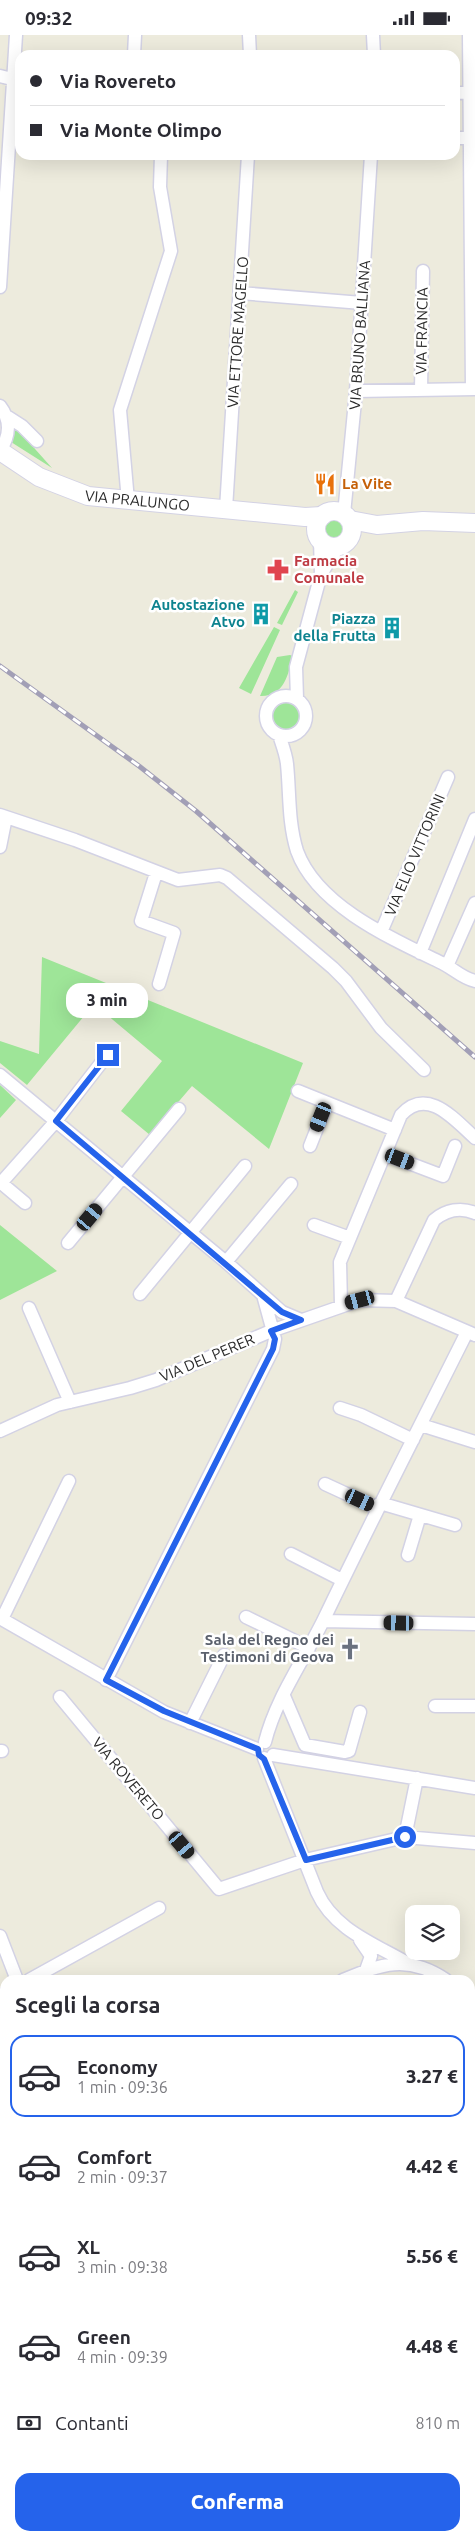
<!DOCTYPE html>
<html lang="it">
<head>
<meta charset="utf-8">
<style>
	:root { --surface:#fff; --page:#f2f2f3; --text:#2b2b33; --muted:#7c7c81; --line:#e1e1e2; --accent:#2563eb }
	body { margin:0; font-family:Ubuntu,sans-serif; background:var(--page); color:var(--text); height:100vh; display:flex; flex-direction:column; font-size:19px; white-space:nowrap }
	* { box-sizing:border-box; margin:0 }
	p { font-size:16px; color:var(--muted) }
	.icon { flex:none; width:28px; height:28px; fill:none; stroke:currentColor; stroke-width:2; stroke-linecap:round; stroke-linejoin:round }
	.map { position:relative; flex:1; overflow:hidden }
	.side { position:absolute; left:0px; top:1940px; width:475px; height:566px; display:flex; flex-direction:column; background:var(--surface); border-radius:15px 15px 0 0; box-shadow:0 5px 20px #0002 }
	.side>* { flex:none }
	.guide { position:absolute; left:15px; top:15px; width:445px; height:110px; border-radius:15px; box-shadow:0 5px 20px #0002; display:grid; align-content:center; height:110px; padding:0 15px; background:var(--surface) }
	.controls { position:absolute; left:405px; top:1870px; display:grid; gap:10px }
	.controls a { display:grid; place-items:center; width:55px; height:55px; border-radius:10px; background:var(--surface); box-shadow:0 5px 20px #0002; font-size:25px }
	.end { position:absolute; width:22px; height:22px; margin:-11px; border:6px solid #2563eb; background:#fff; box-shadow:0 0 0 2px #fff }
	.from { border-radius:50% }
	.bubble { position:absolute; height:35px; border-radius:15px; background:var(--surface); box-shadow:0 5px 20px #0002; font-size:16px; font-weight:800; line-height:35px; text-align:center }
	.car { position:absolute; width:15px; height:30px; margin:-15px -8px; border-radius:6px; box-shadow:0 0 4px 1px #0007; background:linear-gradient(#222 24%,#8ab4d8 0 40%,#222 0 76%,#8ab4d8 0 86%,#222 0) }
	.guide b { display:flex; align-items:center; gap:18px; height:48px; font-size:19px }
	.guide b+b { border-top:1px solid var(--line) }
	.guide i { width:12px; height:12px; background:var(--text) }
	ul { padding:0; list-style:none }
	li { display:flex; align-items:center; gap:15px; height:82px; margin:0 10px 8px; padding:0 5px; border:2px solid transparent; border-radius:15px }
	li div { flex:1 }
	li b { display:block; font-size:19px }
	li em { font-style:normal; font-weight:800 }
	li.current { border-color:var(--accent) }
	li>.icon { width:45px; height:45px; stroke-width:1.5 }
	h2 { padding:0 15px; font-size:22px; line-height:60px }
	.pay { display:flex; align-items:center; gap:12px; height:55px; padding:0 15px; font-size:19px }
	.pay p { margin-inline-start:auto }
	.action { display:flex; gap:10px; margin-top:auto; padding:10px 15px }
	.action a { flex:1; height:58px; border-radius:15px; background:var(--accent); color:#fff; font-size:20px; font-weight:800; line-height:58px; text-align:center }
	.status { display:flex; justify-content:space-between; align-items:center; height:35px; padding:0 25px; background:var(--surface); direction:ltr }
	.status svg { height:14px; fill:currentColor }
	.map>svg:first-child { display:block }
	.green { fill:#9ee598 }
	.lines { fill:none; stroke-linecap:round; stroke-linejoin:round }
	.street-casing { stroke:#d3d2e4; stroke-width:15 }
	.secondary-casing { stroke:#d3d2e4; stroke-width:20 }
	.street { stroke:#fff; stroke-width:12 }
	.secondary { stroke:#fff; stroke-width:18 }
	.rail-casing { stroke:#a29fb6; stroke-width:5 }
	.rail { stroke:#fff; stroke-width:3; stroke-dasharray:9; stroke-linecap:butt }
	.route { stroke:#2563eb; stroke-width:6 }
	.labels { text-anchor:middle; stroke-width:5; stroke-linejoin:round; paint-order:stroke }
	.street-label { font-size:15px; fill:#2b2b2b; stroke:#fff }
	.food-label { font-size:15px; font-weight:bold; fill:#c56008; stroke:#fff; text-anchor:start }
	.health-label { font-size:15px; font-weight:bold; fill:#be3a42; stroke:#fff; text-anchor:start }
	.culture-label { font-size:15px; font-weight:bold; fill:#0d838f; stroke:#fff; text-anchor:end }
	.worship-label { font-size:15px; font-weight:bold; fill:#5b616d; stroke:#fff; text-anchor:end }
</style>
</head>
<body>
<div class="status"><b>09:32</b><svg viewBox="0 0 49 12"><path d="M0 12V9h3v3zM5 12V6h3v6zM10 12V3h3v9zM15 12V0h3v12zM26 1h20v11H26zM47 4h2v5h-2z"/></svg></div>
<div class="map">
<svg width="475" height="2506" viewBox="0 0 475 2506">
	<rect width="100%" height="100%" fill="#edebdd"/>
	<path class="green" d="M 15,394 L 19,396 L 52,433 L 11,407 Z
		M321 494a12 12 0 1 1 24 0a12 12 0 1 1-24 0Z
		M 295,555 L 298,557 L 282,590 L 277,588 Z
		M 274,592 L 280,595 L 251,659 L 239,653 Z
		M 290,620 L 293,621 C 288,640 284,662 260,661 L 277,622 Z
		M270 680a15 15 0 1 1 30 0a15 15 0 1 1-30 0Z
		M 42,922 L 303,1028 L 269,1114 L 192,1051 L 150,1100 L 121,1076 L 162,1026 L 94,969 L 27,1050 L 0,1028 L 0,1006 L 39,1019 Z
		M 0,1050 L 16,1065 L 0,1083 Z
		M 0,1190 L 57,1236 L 0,1265 Z"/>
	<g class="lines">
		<g class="street-casing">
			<path id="street" d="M 249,0 L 250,20
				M 373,0 L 374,20
				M 469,0 L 472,354
				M 134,20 L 135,0
				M 0,41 L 20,46
				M 455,58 L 475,57
				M 455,103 L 472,103
				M 0,252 L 16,0
				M 240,258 L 362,268
				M 421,355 L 423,236
				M 356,356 L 475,354
				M 0,371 C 11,385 10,401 0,416
				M 8,382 L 22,391 L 37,406
				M 128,466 L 120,375 L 171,216 L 160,152 L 161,120
				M 226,474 L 248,120
				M 344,479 L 356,356 L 371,120
				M 321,539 L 338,512
				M266 681a20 20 0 1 1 40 0a20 20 0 1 1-40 0Z
				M 297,664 L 296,632 L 321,539 L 320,505
				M 279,700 C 282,709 286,719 287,729 C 290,759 288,787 297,816 C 317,871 392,904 442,928 C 454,934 462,943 475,946
				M 0,780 L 75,805 L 178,845 L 220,840 L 227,843 L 333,933 L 346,946 L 381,993 L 424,1035
				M 0,812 L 6,782
				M 156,838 L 141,886 L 174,898 L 159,949
				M 381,897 L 448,742
				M 420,918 L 475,784
				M 447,931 L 475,868
				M 0,1040 L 226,1227 L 282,1277 L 301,1285
				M 298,1056 L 395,1095
				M 310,1111 L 327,1068
				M 385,1119 L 443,1141 L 455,1111
				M 0,1147 L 25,1168
				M 1,1148 L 56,1086 L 108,1019
				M 314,1190 L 350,1203
				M 68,1208 L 179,1074
				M 226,1227 L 291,1149
				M 140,1259 L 245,1131
				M 396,1266 L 434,1185 C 446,1175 461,1172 475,1178
				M 341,1270 L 340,1227 L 401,1080 C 427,1051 454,1084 475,1103
				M 29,1273 L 70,1367
				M 340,1373 L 361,1380 L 413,1405
				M 421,1390 L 475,1407
				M 0,1396 L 57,1370 L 130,1353 L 156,1345 L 271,1296 L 360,1265 L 396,1266 L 475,1300
				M 325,1449 L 377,1473
				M 380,1468 L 455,1490
				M 291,1519 L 342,1545
				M 408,1520 L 420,1480
				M 246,1582 L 309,1613
				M 0,1583 L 164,1677 L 257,1714
				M 2,1584 L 69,1446
				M 323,1586 L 475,1589
				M 106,1645 L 273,1314 L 275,1304 L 263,1260
				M 284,1661 L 305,1710 L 345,1717 L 349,1716 L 360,1677
				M 60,1662 L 219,1854 L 305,1825 L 405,1802 L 475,1808
				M 435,1671 L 475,1671
				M 190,1688 L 224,1620
				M 265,1707 C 276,1663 304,1625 324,1584 C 370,1488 419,1393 467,1297
				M 0,1716 L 2,1716
				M 273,1720 L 475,1753
				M 264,1723 L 317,1857 C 334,1895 375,1909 409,1929
				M 405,1802 L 417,1743
				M 0,1901 L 17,1945
				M 360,1905 L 371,1921 L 366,1935
				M 29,1945 L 159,1873
				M 343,1945 C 381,1929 408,1919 446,1945
				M 0,1961 L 5,1958
				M 470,1966 L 475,1979
				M 470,2015 L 475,2000
				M 470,2105 L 475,2109
				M 0,2199 L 5,2197
				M 0,2243 L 5,2255
				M 0,2321 L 5,2319
				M 470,2323 L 475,2321
				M 470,2379 L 475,2382
				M 470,2402 L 475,2400
				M 0,2424 L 5,2432
				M 64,2501 L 70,2506
				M 433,2501 L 439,2506"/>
		</g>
		<g class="secondary-casing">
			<g id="secondary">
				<path id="s1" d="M 0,416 L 39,442 L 88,461 L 305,482 L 322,481"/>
				<circle cx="334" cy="494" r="18"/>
				<path d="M 350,485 L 377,490 L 423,486 L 475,488"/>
				<path d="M 470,2045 L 475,2039"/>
				<path d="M 131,2506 L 135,2501"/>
			</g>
		</g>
		<use href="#street" class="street"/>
		<use href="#secondary" class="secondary"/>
		<g class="rail-casing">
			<path id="rail" d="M 0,631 L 139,731 L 196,776 L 475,1022"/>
		</g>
		<use href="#rail" class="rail"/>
	</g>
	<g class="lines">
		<path class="route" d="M 108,1020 L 56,1086 L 282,1277 L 301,1285 L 271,1296 L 275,1304 L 273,1314 L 106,1645 L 164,1676 L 258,1714 L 259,1720 L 264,1724 L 306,1825 L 405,1802"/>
	</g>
	<defs>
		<g id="restaurant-bare" transform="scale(1.725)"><path d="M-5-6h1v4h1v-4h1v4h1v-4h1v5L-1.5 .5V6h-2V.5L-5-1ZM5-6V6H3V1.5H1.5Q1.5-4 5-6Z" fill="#e8710a" stroke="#fff" stroke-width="2.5" paint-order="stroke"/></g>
		<g id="pharmacy-bare" transform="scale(1.725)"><path d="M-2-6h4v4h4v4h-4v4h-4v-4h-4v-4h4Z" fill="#e0444e" stroke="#fff" stroke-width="2.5" paint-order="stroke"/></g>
		<g id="building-bare" transform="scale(1.725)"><path d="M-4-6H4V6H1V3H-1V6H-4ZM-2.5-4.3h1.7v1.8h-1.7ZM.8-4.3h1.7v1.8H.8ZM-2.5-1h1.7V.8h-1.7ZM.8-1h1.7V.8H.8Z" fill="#0f9aa8" stroke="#fff" stroke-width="2.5" paint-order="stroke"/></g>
		<g id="church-bare" transform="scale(1.725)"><path d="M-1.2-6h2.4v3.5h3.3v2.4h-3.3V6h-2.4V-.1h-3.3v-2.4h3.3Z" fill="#6b7280" stroke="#fff" stroke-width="2.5" paint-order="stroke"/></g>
	</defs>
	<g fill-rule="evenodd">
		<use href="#restaurant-bare" x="325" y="449"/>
		<use href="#pharmacy-bare" x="278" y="535"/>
		<use href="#building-bare" x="261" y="579"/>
		<use href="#building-bare" x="392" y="593"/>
		<use href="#church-bare" x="350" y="1614"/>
	</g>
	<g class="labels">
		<g class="street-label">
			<text transform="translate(422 296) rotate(-89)" y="5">VIA FRANCIA</text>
			<text transform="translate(238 297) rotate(-86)" y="5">VIA ETTORE MAGELLO</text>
			<text transform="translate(360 300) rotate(-86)" y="5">VIA BRUNO BALLIANA</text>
			<text dy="5" stroke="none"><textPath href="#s1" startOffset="149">VIA PRALUNGO</textPath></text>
			<text transform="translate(415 820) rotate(-67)" y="5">VIA ELIO VITTORINI</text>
			<text transform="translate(207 1323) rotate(-23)" y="5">VIA DEL PERER</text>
			<text transform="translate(128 1744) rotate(50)" y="5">VIA ROVERETO</text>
		</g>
		<g class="food-label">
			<text x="342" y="454">La Vite</text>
		</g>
		<g class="health-label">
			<text x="294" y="531">Farmacia<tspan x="294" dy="17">Comunale</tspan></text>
		</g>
		<g class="culture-label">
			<text x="245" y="575">Autostazione<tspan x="245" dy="17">Atvo</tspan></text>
			<text x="376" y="589">Piazza<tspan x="376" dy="17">della Frutta</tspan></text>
		</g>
		<g class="worship-label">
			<text x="334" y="1610">Sala del Regno dei<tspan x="334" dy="17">Testimoni di Geova</tspan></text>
		</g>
	</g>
</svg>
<div class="controls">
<a><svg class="icon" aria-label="layers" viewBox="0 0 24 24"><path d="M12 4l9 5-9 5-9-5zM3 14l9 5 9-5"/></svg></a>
</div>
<i class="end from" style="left:405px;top:1802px"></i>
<i class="end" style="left:108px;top:1020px"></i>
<div class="bubble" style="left:66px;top:948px;width:82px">3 min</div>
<i class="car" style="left:321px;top:1082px;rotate:202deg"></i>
<i class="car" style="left:400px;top:1124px;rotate:111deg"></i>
<i class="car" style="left:90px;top:1182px;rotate:40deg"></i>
<i class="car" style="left:360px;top:1265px;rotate:255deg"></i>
<i class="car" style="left:360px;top:1465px;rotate:115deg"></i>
<i class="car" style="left:399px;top:1588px;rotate:271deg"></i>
<i class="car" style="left:182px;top:1810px;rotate:140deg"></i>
<div class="guide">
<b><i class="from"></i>Via Rovereto</b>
<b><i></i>Via Monte Olimpo</b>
</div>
<section class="side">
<h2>Scegli la corsa</h2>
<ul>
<li class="current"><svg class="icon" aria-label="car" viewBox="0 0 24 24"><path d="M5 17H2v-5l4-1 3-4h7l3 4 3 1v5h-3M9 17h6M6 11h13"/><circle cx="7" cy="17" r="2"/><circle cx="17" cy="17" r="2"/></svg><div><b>Economy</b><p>1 min · 09:36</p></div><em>3.27 €</em></li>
<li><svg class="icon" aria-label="car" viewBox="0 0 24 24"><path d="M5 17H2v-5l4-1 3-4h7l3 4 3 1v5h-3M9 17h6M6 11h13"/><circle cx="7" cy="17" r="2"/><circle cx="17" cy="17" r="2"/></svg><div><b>Comfort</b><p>2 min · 09:37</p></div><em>4.42 €</em></li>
<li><svg class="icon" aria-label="car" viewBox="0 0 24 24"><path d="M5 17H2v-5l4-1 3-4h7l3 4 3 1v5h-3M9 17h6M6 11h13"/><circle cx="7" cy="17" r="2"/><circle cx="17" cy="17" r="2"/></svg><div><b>XL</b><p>3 min · 09:38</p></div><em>5.56 €</em></li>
<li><svg class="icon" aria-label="car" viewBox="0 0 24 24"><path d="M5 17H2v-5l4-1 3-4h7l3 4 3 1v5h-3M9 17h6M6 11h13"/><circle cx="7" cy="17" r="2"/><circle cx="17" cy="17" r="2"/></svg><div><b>Green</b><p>4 min · 09:39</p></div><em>4.48 €</em></li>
</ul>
<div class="pay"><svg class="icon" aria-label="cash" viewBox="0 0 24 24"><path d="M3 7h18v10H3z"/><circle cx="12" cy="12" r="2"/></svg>Contanti<p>810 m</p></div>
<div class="action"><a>Conferma</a></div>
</section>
</div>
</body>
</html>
